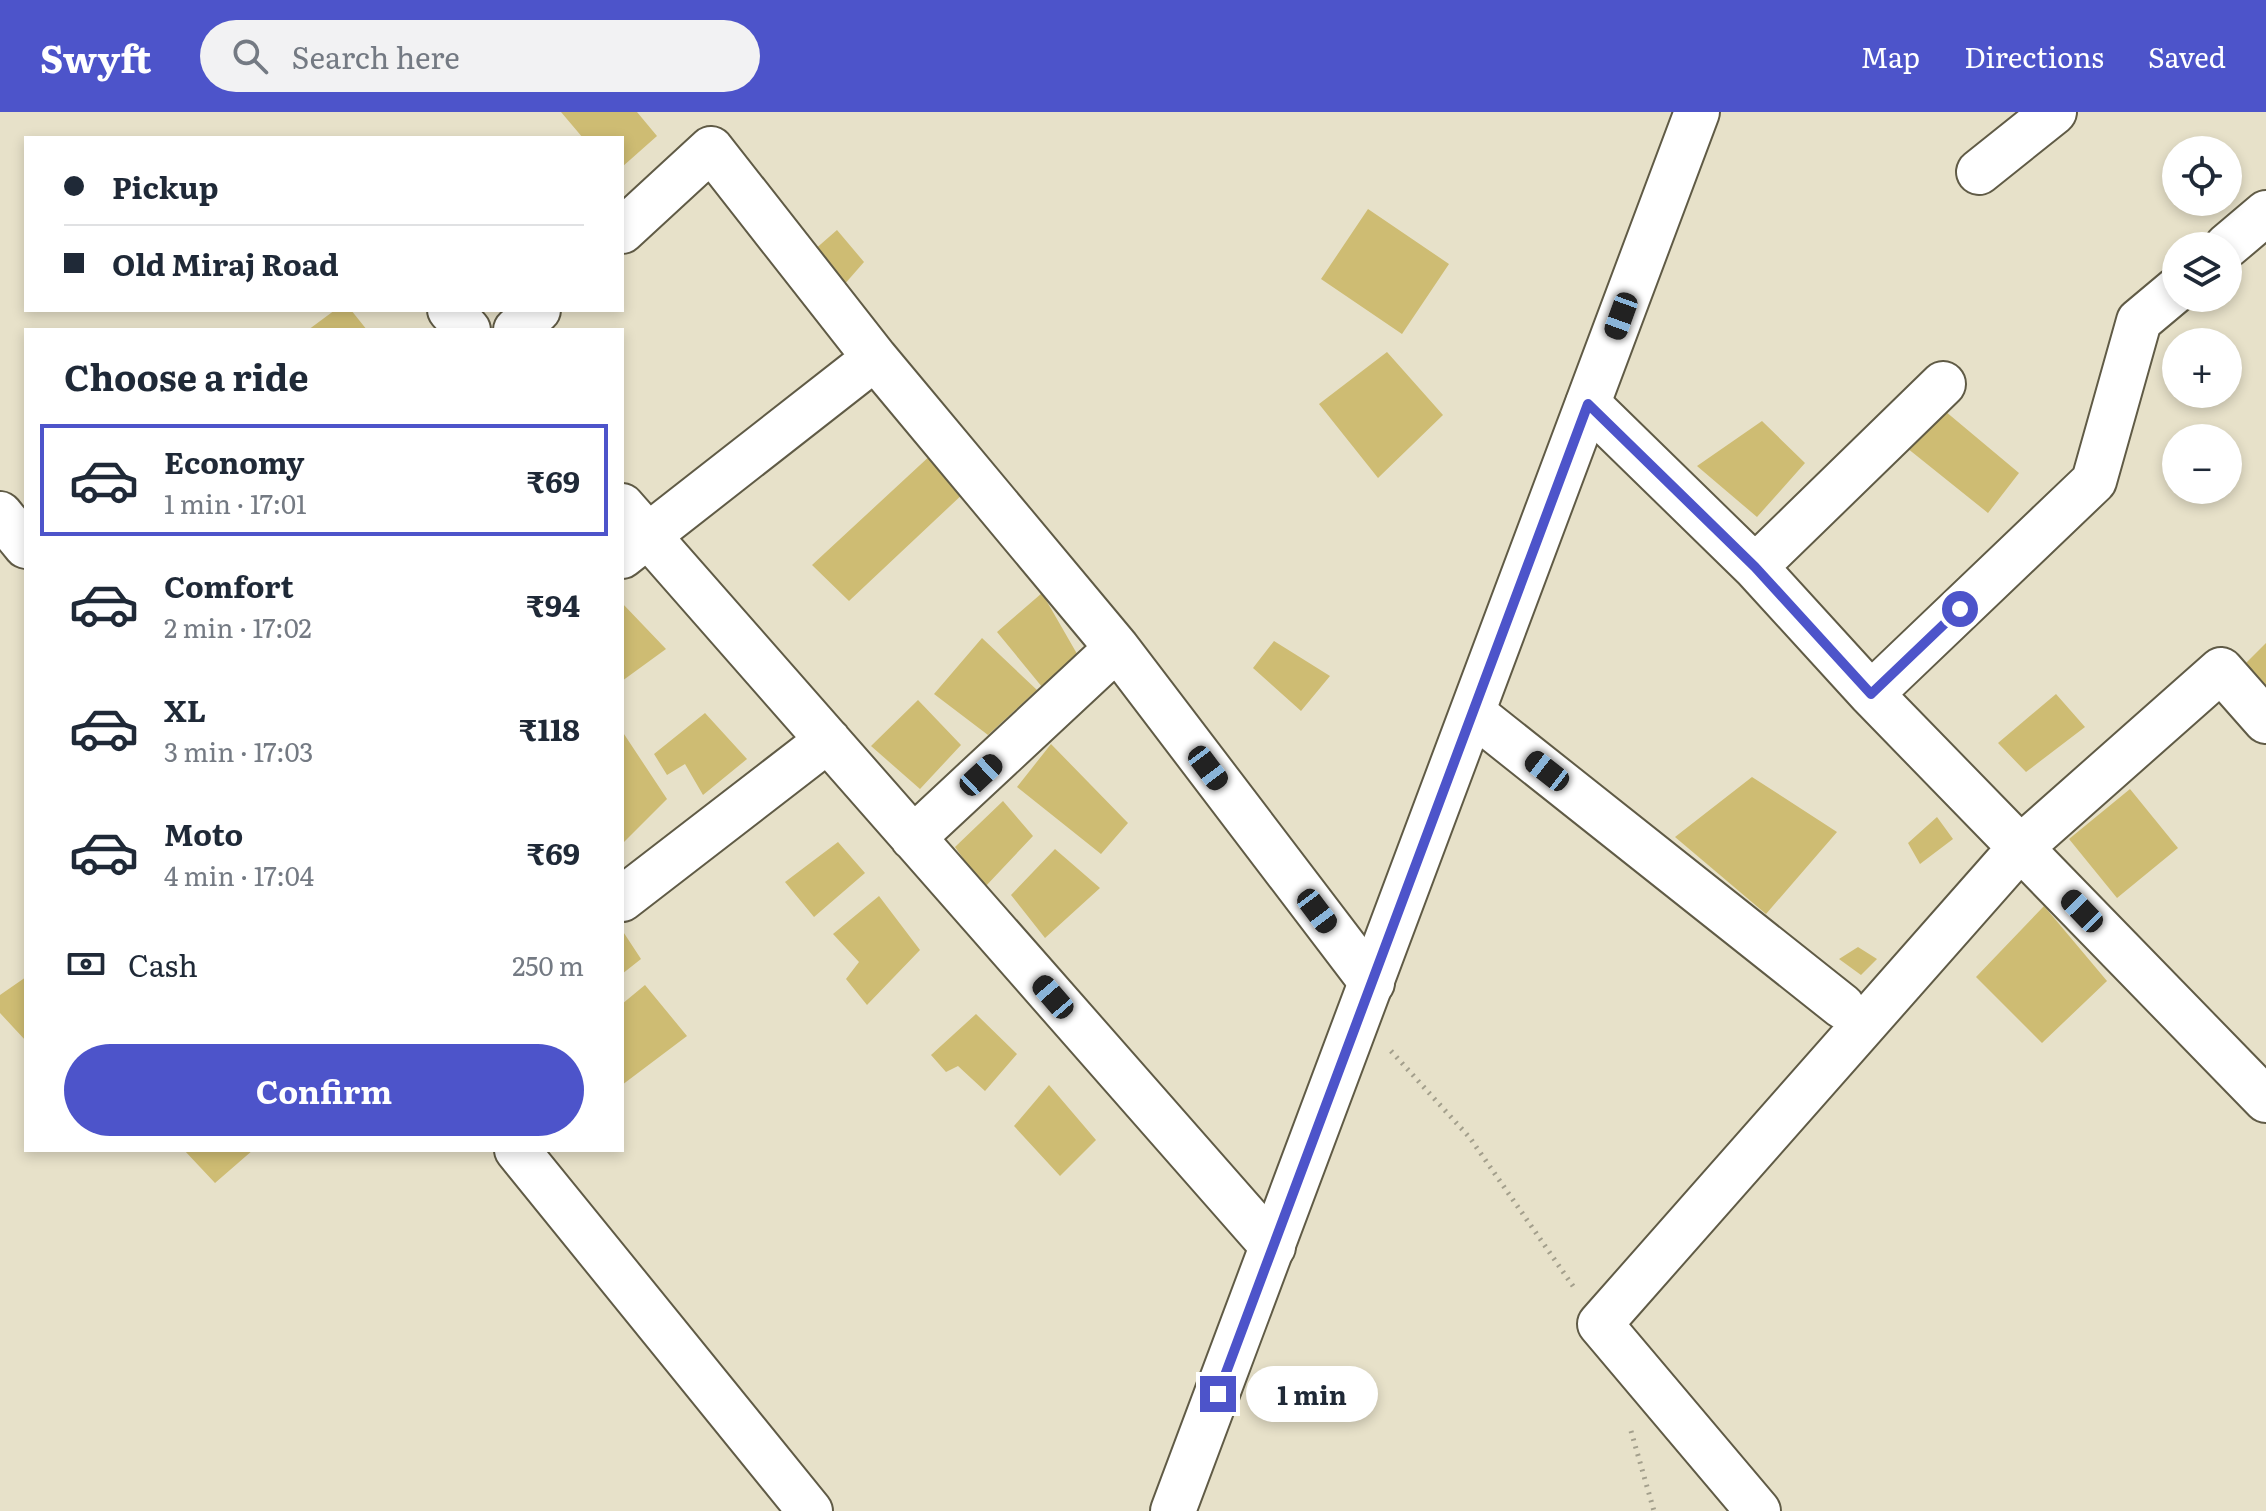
<!DOCTYPE html>
<html lang="en">
<head>
<meta charset="utf-8">
<style>
	:root { --surface:#fff; --page:#f2f2f3; --text:#1f2937; --muted:#747a83; --line:#e0e1e3; --accent:#4d54ca }
	body { margin:0; font-family:Literata,serif; background:var(--page); color:var(--text); height:100vh; display:flex; flex-direction:column; font-size:30px; white-space:nowrap }
	* { box-sizing:border-box; margin:0 }
	p { font-size:26px; color:var(--muted) }
	.icon { flex:none; width:44px; height:44px; fill:none; stroke:currentColor; stroke-width:2; stroke-linecap:round; stroke-linejoin:round }
	.map { position:relative; flex:1; overflow:hidden }
	.details { position:absolute; left:24px; top:216px; width:600px; height:824px; display:flex; flex-direction:column; background:var(--surface); border-radius:0px; box-shadow:0 4px 12px #0003 }
	.details>* { flex:none }
	.banner { position:absolute; left:24px; top:24px; width:600px; height:176px; border-radius:0px; box-shadow:0 4px 12px #0003; display:grid; align-content:center; height:176px; padding:0 40px; background:var(--surface) }
	.fabs { position:absolute; left:2162px; top:24px; display:grid; gap:16px }
	.fabs a { display:grid; place-items:center; width:80px; height:80px; border-radius:50%; background:var(--surface); box-shadow:0 4px 12px #0003; font-size:40px }
	.end { position:absolute; width:36px; height:36px; margin:-18px; border:10px solid #4d54ca; background:#fff; box-shadow:0 0 0 4px #fff }
	.from { border-radius:50% }
	.bubble { position:absolute; height:56px; border-radius:28px; background:var(--surface); box-shadow:0 4px 12px #0003; font-size:26px; font-weight:700; line-height:56px; text-align:center }
	.car { position:absolute; width:24px; height:48px; margin:-24px -12px; border-radius:10px; box-shadow:0 0 6px 2px #0007; background:linear-gradient(#222 24%,#8ab4d8 0 40%,#222 0 76%,#8ab4d8 0 86%,#222 0) }
	.banner b { display:flex; align-items:center; gap:28px; height:76px; font-size:30px }
	.banner b+b { border-top:2px solid var(--line) }
	.banner i { width:20px; height:20px; background:var(--text) }
	ul { padding:0; list-style:none }
	li { display:flex; align-items:center; gap:24px; height:112px; margin:0 16px 12px; padding:0 24px; border:4px solid transparent; border-radius:0px }
	li div { flex:1 }
	li b { display:block; font-size:30px }
	li em { font-style:normal; font-weight:700 }
	li.current { border-color:var(--accent) }
	li>.icon { width:72px; height:72px; stroke-width:1.5 }
	h2 { padding:0 40px; font-size:36px; line-height:96px }
	.pay { display:flex; align-items:center; gap:20px; height:88px; padding:0 40px; font-size:30px }
	.pay p { margin-inline-start:auto }
	.cta { display:flex; gap:16px; margin-top:auto; padding:16px 40px }
	.cta a { flex:1; height:92px; border-radius:48px; background:var(--accent); color:#fff; font-size:32px; font-weight:700; line-height:92px; text-align:center }
	header { display:flex; align-items:center; gap:48px; box-sizing:border-box; height:112px; padding:0 40px; background:var(--accent); color:#fff }
	header strong { font-size:38px }
	nav { display:flex; gap:44px; margin-inline-start:auto; font-size:28px }
	.search { width:560px; height:72px; background:var(--page); display:flex; align-items:center; gap:20px; box-sizing:border-box; padding:0 28px; border-radius:44px; color:var(--muted); font-size:30px }
	.map>svg:first-child { display:block }
	.building { fill:#cebc73 }
	.lines { fill:none; stroke-linecap:round; stroke-linejoin:round }
	.minor-casing { stroke:#605b46; stroke-width:48 }
	.major-casing { stroke:#605b46; stroke-width:48 }
	.path { stroke:#a39f8c; stroke-width:5; stroke-dasharray:2 6; stroke-linecap:butt }
	.minor { stroke:#fff; stroke-width:44 }
	.major { stroke:#fff; stroke-width:44 }
	.route { stroke:#4d54ca; stroke-width:10 }
</style>
</head>
<body>
<header>
<strong>Swyft</strong>
<div class="search"><svg class="icon" aria-label="search" viewBox="0 0 24 24"><circle cx="10" cy="10" r="6"/><path d="M15 15l6 6"/></svg>Search here</div>
<nav><a>Map</a><a>Directions</a><a>Saved</a></nav>
</header>
<div class="map">
<svg width="2266" height="1399" viewBox="0 0 2266 1399">
	<rect width="100%" height="100%" fill="#e7e1c9"/>
	<path class="building" d="M 561,0 L 637,0 L 657,24 L 622,55 L 622,26 L 583,26 Z
		M 1368,97 L 1449,152 L 1402,222 L 1321,167 Z
		M 837,118 L 864,150 L 843,174 L 813,139 Z
		M 335,198 L 351,198 L 367,218 L 308,218 Z
		M 1387,240 L 1443,303 L 1378,366 L 1319,292 Z
		M 1939,294 L 2019,361 L 1988,401 L 1907,336 Z
		M 1762,309 L 1805,351 L 1757,405 L 1697,354 Z
		M 933,341 L 966,379 L 849,489 L 812,453 Z
		M 1042,481 L 1080,547 L 1047,581 L 997,520 Z
		M 622,491 L 666,537 L 622,569 Z
		M 982,526 L 1037,578 L 988,623 L 934,582 Z
		M 1274,529 L 1330,564 L 1301,599 L 1253,556 Z
		M 2266,531 L 2266,584 L 2240,557 Z
		M 2056,582 L 2085,615 L 2026,660 L 1998,631 Z
		M 918,588 L 961,633 L 920,677 L 871,634 Z
		M 705,601 L 747,647 L 703,683 L 685,652 L 667,663 L 654,642 Z
		M 622,619 L 667,687 L 622,732 Z
		M 1051,632 L 1128,711 L 1101,742 L 1017,675 Z
		M 1752,665 L 1837,720 L 1766,802 L 1675,725 Z
		M 2130,677 L 2178,736 L 2117,786 L 2069,727 Z
		M 1003,689 L 1033,724 L 984,776 L 955,735 Z
		M 1937,705 L 1953,727 L 1920,752 L 1908,731 Z
		M 838,730 L 865,761 L 814,805 L 785,770 Z
		M 1055,737 L 1100,776 L 1045,826 L 1011,783 Z
		M 879,784 L 920,838 L 867,893 L 846,867 L 859,850 L 833,822 Z
		M 2044,794 L 2107,869 L 2042,931 L 1976,865 Z
		M 622,818 L 641,847 L 622,862 Z
		M 1858,835 L 1877,847 L 1861,863 L 1839,847 Z
		M 26,865 L 26,929 L 0,901 L 0,883 Z
		M 645,873 L 687,924 L 622,973 L 622,892 Z
		M 976,902 L 1017,942 L 985,979 L 958,954 L 946,960 L 931,943 Z
		M 1049,973 L 1096,1028 L 1060,1064 L 1014,1014 Z
		M 184,1038 L 253,1038 L 215,1071 Z"/>
	<g class="lines">
		<g class="minor-casing">
			<path id="minor" d="M 1979,60 L 2054,0
				M 622,119 L 711,37 L 875,246 L 1117,536 L 1372,871
				M 2227,134 L 2266,101
				M 450,198 L 468,218
				M 516,218 L 538,198
				M 1588,292 L 1755,455 L 1871,582 L 2266,988
				M 622,394 L 1273,1135
				M 0,402 L 26,434
				M 622,444 L 875,246
				M 1755,455 L 1943,272
				M 1871,582 L 2094,369 L 2139,209 L 2176,178
				M 1473,601 L 1842,894
				M 913,726 L 1117,536
				M 622,787 L 828,628
				M 517,1038 L 810,1399
				M 1758,1399 L 1600,1212 L 2020,736 L 2221,558 L 2266,609"/>
		</g>
		<g class="major-casing">
			<path id="major" d="M 1173,1399 L 1697,0"/>
		</g>
		<path class="path" d="M 1391,939 L 1470,1026 L 1575,1177
			M 1631,1319 L 1654,1399"/>
		<use href="#minor" class="minor"/>
		<use href="#major" class="major"/>
	</g>
	<g class="lines">
		<path class="route" d="M 1218,1282 L 1588,292 L 1755,455 L 1871,582 L 1960,497"/>
	</g>
</svg>
<div class="fabs">
<a><svg class="icon" aria-label="locate" viewBox="0 0 24 24"><circle cx="12" cy="12" r="6"/><path d="M12 2v4M12 18v4M2 12h4M18 12h4"/></svg></a>
<a><svg class="icon" aria-label="layers" viewBox="0 0 24 24"><path d="M12 4l9 5-9 5-9-5zM3 14l9 5 9-5"/></svg></a>
<a>+</a>
<a>−</a>
</div>
<i class="end from" style="left:1960px;top:497px"></i>
<i class="end" style="left:1218px;top:1282px"></i>
<div class="bubble" style="left:1246px;top:1254px;width:132px">1 min</div>
<i class="car" style="left:1621px;top:204px;rotate:200deg"></i>
<i class="car" style="left:1208px;top:656px;rotate:143deg"></i>
<i class="car" style="left:1547px;top:659px;rotate:308deg"></i>
<i class="car" style="left:981px;top:663px;rotate:47deg"></i>
<i class="car" style="left:1317px;top:799px;rotate:143deg"></i>
<i class="car" style="left:2082px;top:799px;rotate:316deg"></i>
<i class="car" style="left:1053px;top:885px;rotate:319deg"></i>
<div class="banner">
<b><i class="from"></i>Pickup</b>
<b><i></i>Old Miraj Road</b>
</div>
<section class="details">
<h2>Choose a ride</h2>
<ul>
<li class="current"><svg class="icon" aria-label="car" viewBox="0 0 24 24"><path d="M5 17H2v-5l4-1 3-4h7l3 4 3 1v5h-3M9 17h6M6 11h13"/><circle cx="7" cy="17" r="2"/><circle cx="17" cy="17" r="2"/></svg><div><b>Economy</b><p>1 min · 17:01</p></div><em>₹69</em></li>
<li><svg class="icon" aria-label="car" viewBox="0 0 24 24"><path d="M5 17H2v-5l4-1 3-4h7l3 4 3 1v5h-3M9 17h6M6 11h13"/><circle cx="7" cy="17" r="2"/><circle cx="17" cy="17" r="2"/></svg><div><b>Comfort</b><p>2 min · 17:02</p></div><em>₹94</em></li>
<li><svg class="icon" aria-label="car" viewBox="0 0 24 24"><path d="M5 17H2v-5l4-1 3-4h7l3 4 3 1v5h-3M9 17h6M6 11h13"/><circle cx="7" cy="17" r="2"/><circle cx="17" cy="17" r="2"/></svg><div><b>XL</b><p>3 min · 17:03</p></div><em>₹118</em></li>
<li><svg class="icon" aria-label="car" viewBox="0 0 24 24"><path d="M5 17H2v-5l4-1 3-4h7l3 4 3 1v5h-3M9 17h6M6 11h13"/><circle cx="7" cy="17" r="2"/><circle cx="17" cy="17" r="2"/></svg><div><b>Moto</b><p>4 min · 17:04</p></div><em>₹69</em></li>
</ul>
<div class="pay"><svg class="icon" aria-label="cash" viewBox="0 0 24 24"><path d="M3 7h18v10H3z"/><circle cx="12" cy="12" r="2"/></svg>Cash<p>250 m</p></div>
<div class="cta"><a>Confirm</a></div>
</section>
</div>
</body>
</html>
